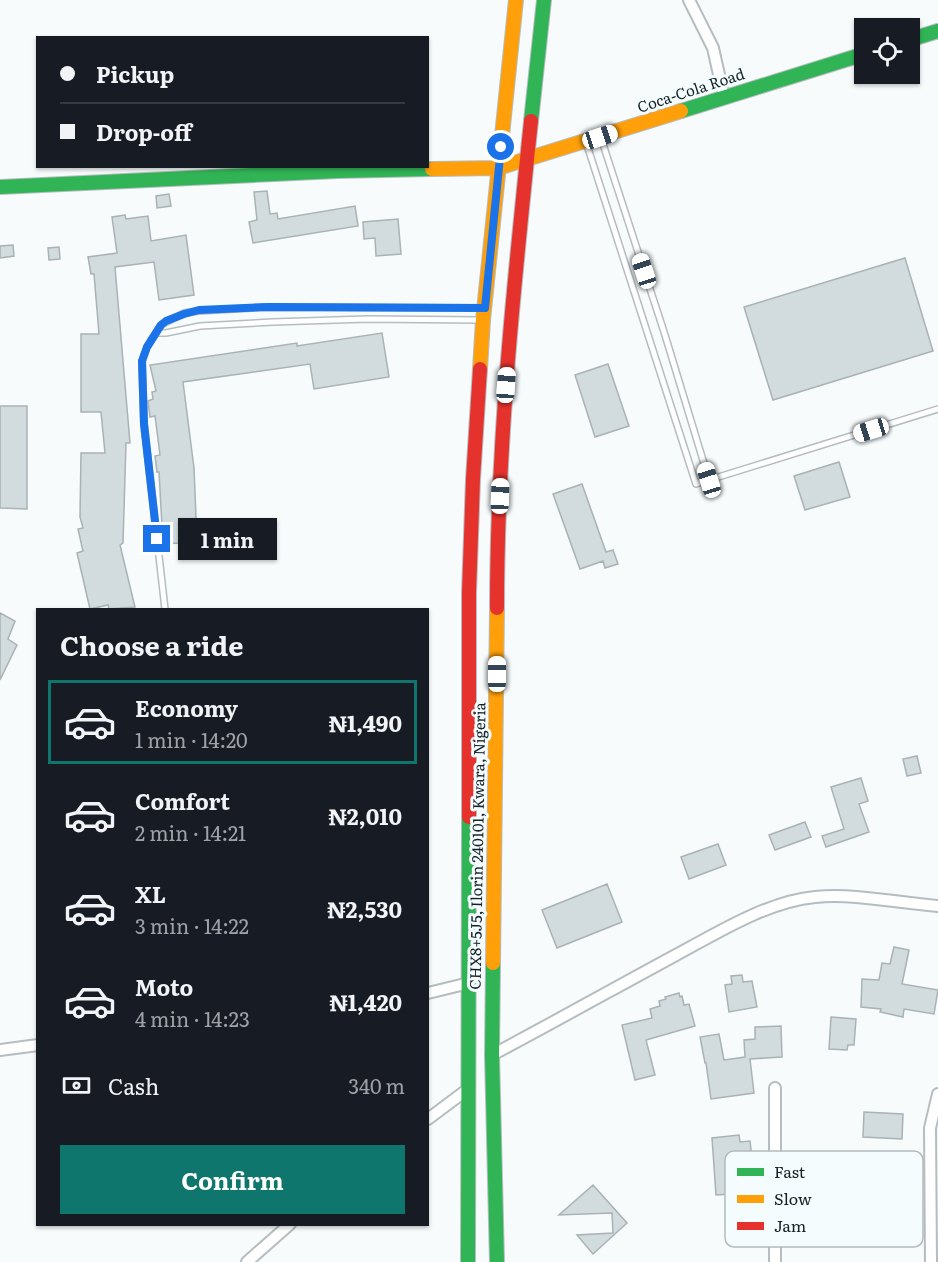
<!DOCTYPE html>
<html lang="en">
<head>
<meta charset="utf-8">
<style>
	:root { --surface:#171b24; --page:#20242c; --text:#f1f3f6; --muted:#9ea1a6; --line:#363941; --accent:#0f766e }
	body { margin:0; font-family:Literata,serif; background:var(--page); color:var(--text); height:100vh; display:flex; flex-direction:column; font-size:22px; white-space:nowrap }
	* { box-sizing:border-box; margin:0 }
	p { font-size:20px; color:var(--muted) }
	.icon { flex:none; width:33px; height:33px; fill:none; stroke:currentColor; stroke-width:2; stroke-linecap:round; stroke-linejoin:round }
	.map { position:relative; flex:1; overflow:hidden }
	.panel { position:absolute; left:36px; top:608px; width:393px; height:618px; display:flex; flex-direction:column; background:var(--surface); border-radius:0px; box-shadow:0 2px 4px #0004 }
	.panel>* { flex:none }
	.guide { position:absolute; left:36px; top:36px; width:393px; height:132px; border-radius:0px; box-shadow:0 2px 4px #0004; display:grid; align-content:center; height:132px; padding:0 24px; background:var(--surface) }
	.tools { position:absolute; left:854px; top:18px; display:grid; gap:12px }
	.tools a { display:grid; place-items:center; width:66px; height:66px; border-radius:0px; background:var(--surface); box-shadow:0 2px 4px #0004; font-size:30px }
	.end { position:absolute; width:27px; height:27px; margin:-14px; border:8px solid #1a73e8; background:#fff; box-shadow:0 0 0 3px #fff }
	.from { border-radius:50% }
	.bubble { position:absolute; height:42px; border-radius:0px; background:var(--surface); box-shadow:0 2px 4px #0004; font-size:20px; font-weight:700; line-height:42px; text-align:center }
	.car { position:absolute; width:18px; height:36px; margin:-18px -9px; border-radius:8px; box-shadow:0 0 4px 2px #0007; background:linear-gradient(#fff 24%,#345 0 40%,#fff 0 76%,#345 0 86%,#fff 0) }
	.guide b { display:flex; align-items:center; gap:21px; height:57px; font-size:22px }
	.guide b+b { border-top:2px solid var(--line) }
	.guide i { width:15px; height:15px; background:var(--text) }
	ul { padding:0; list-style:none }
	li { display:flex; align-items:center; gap:18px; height:84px; margin:0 12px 9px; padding:0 12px; border:3px solid transparent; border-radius:0px }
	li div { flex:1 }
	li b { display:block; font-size:22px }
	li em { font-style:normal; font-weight:700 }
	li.current { border-color:var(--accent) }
	li>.icon { width:54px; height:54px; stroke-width:1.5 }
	h2 { padding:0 24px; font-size:27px; line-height:72px }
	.pay { display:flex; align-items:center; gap:15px; height:66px; padding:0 24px; font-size:22px }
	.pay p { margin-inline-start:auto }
	.button { display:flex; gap:12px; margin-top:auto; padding:12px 24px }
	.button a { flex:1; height:69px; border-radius:0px; background:var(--accent); color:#fff; font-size:24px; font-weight:700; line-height:69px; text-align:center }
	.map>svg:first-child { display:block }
	.building { fill:#d2dbdd; stroke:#a9b2b4; stroke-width:1.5 }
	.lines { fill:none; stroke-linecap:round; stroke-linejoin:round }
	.lane-casing { stroke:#b5bdc0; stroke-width:8 }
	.street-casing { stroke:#b5bdc0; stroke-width:14 }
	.fast-casing { stroke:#b5bdc0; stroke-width:16 }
	.slow-casing { stroke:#b5bdc0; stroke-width:16 }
	.jam-casing { stroke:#b5bdc0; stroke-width:16 }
	.lane { stroke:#fefeff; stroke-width:5 }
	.street { stroke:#fefeff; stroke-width:10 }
	.fast { stroke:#30b455; stroke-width:14 }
	.slow { stroke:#ff9f0a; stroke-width:14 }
	.jam { stroke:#e5322d; stroke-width:14 }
	.route { stroke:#1a73e8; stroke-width:8 }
	.labels { text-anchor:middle; stroke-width:6; stroke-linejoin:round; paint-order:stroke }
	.street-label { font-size:15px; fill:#142125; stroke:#f5fcfe }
	.key { fill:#f5fcfe; stroke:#b2babd; stroke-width:1.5 }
	.key-label { font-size:16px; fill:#142125 }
</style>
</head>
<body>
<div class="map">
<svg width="938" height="1262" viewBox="0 0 938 1262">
	<rect width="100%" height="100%" fill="#f7fbfc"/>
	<path class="building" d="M 267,191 L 270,214 L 277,213 L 278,219 L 355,206 L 358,226 L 253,243 L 249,222 L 257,220 L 254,192 Z
		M 169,194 L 171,206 L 157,208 L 156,196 Z
		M 125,215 L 126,219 L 148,216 L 151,241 L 186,235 L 194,295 L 159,300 L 154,262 L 115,267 L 130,443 L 126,443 L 123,543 L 120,545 L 135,607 L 109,609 L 108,605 L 90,609 L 77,553 L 83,551 L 78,529 L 83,528 L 80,517 L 81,453 L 105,453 L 101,412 L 81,412 L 81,334 L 99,334 L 94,274 L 91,274 L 88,257 L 117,253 L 112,217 Z
		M 398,219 L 401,254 L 376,256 L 375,238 L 364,239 L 363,222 Z
		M 13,245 L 14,256 L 0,258 L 0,246 Z
		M 59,247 L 60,259 L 49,260 L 48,248 Z
		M 905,258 L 933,351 L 773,400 L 744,307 Z
		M 382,333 L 389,377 L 314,389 L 310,364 L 183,382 L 194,468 L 197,542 L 163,544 L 159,472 L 157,472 L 155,456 L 160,455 L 155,416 L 150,417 L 148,401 L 153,399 L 152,392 L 156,391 L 150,365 L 297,343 L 297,346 Z
		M 608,364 L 629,426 L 595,437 L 575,375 Z
		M 0,406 L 27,406 L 27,509 L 0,508 Z
		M 839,462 L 850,497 L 805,510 L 794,476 Z
		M 582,484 L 606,552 L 613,550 L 618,564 L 605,568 L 603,561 L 580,569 L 553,494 Z
		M 0,613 L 15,621 L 8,639 L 17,645 L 0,680 Z
		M 917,756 L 921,773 L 907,776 L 903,759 Z
		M 861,778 L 868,801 L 859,804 L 869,832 L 826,847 L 822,836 L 844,829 L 831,787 Z
		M 805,822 L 811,837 L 775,850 L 769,835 Z
		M 718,844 L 726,865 L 689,879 L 681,857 Z
		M 607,884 L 622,922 L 557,948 L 542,910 Z
		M 894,947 L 909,950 L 902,984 L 938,990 L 934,1014 L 904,1009 L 903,1017 L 880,1012 L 881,1009 L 861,1007 L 862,979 L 879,980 L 882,963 L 890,964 Z
		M 742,975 L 743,982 L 752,981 L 757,1007 L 729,1012 L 725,985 L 732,984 L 731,976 Z
		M 679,993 L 680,997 L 682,996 L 684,1005 L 689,1004 L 695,1026 L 646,1040 L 655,1075 L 635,1080 L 622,1025 L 652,1018 L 650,1009 L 660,1006 L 659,1001 L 666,999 L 665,997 Z
		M 831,1017 L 856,1019 L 854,1045 L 848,1045 L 847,1050 L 829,1049 Z
		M 781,1026 L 782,1057 L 750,1059 L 754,1093 L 711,1099 L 706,1063 L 705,1063 L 700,1037 L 719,1034 L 724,1060 L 745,1057 L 744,1040 L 755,1039 L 755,1027 Z
		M 864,1112 L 903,1114 L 902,1139 L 863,1137 Z
		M 739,1135 L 740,1142 L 750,1141 L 755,1184 L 752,1184 L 752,1190 L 748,1190 L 748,1193 L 716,1195 L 712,1138 Z
		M 593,1185 L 627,1223 L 593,1254 L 577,1235 L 613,1233 L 612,1213 L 559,1215 Z"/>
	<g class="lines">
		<g class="lane-casing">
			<path id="lane" d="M 601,138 L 665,335 L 709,480
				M 586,142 L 696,484 L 938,409
				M 156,333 L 166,333 L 200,326 L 273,322 L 367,319 L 480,320
				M 165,609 L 144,424 L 142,361 L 147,347 L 161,325 L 184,313 L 199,311 L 268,307 L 481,308"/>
		</g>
		<g class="street-casing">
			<path id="street" d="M 689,0 L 713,48 L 724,97
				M 428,993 L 469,983
				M 0,1050 L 38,1045
				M 492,1055 C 554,1022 615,988 676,955 C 719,932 766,902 815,897 C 855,893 898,903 938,906
				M 775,1088 L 775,1262
				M 428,1119 L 468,1089
				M 247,1262 L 290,1224
				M 931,1262 L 930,1128 L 938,1094"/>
		</g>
		<g class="fast-casing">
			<path id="fast" d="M 909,40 L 938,31
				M 681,111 L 864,54
				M 531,121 L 544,0
				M 0,187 L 338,171 L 432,169
				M 493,963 L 492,1055 L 497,1262
				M 468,1262 L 469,817"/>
		</g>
		<g class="slow-casing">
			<path id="slow" d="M 432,169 L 498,168 L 681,111
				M 480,369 L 483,320 L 516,0
				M 493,963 L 497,608"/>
		</g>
		<g class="jam-casing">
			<path id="jam" d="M 497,608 C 497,445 514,283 531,121
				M 469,817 L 469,593 L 473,479 L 480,369"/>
		</g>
		<use href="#lane" class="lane"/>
		<use href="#street" class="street"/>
		<use href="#fast" class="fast"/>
		<use href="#slow" class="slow"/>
		<use href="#jam" class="jam"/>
	</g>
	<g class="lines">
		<path class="route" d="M 157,539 L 144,424 L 142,361 L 147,347 L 161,325 L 166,321 L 184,314 L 199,310 L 268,307 L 485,308 L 501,147"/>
	</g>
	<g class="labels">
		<g class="street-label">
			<text transform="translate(691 91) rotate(-18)" y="5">Coca-Cola Road</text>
			<text transform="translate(478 846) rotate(-89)" y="5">CHX8+5J5, Ilorin 240101, Kwara, Nigeria</text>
		</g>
	</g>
	<rect x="725" y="1151" width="198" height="96" rx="9" class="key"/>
	<rect x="737" y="1168" width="27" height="8" fill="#30b455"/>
	<rect x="737" y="1195" width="27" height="8" fill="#ff9f0a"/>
	<rect x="737" y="1222" width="27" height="8" fill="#e5322d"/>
	<g class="key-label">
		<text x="774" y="1178">Fast</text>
		<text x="774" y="1205">Slow</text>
		<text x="774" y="1232">Jam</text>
	</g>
</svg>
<div class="tools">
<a><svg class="icon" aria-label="locate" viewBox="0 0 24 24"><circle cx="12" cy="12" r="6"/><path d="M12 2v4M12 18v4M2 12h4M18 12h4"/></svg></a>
</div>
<i class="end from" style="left:501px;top:147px"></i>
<i class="end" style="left:157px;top:539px"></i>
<div class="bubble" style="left:178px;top:518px;width:99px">1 min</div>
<i class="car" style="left:600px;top:137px;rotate:72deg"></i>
<i class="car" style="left:644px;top:271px;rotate:342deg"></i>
<i class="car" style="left:506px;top:385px;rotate:4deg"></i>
<i class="car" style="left:871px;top:430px;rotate:253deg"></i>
<i class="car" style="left:709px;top:480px;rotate:343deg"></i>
<i class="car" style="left:500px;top:496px;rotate:2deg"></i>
<i class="car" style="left:497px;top:674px;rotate:0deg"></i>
<div class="guide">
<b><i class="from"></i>Pickup</b>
<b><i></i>Drop-off</b>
</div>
<section class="panel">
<h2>Choose a ride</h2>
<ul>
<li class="current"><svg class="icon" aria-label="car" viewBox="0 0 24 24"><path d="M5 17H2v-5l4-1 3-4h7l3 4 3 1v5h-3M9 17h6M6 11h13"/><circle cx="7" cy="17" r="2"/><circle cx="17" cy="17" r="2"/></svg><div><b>Economy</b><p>1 min · 14:20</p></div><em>₦1,490</em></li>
<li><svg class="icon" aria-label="car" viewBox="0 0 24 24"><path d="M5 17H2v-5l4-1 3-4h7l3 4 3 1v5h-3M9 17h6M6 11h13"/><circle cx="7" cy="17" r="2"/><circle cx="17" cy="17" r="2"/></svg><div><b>Comfort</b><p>2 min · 14:21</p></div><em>₦2,010</em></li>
<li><svg class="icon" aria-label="car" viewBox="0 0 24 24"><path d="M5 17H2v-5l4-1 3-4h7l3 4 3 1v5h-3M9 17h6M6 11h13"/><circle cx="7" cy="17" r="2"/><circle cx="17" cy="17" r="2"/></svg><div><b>XL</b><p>3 min · 14:22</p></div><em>₦2,530</em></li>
<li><svg class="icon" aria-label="car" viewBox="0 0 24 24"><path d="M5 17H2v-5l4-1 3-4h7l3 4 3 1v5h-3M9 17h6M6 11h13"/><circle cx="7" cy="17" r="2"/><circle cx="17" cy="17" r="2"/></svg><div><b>Moto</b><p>4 min · 14:23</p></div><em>₦1,420</em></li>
</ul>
<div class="pay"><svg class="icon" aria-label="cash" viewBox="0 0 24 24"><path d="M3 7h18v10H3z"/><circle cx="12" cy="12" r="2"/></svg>Cash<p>340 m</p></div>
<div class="button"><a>Confirm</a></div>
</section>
</div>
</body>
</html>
